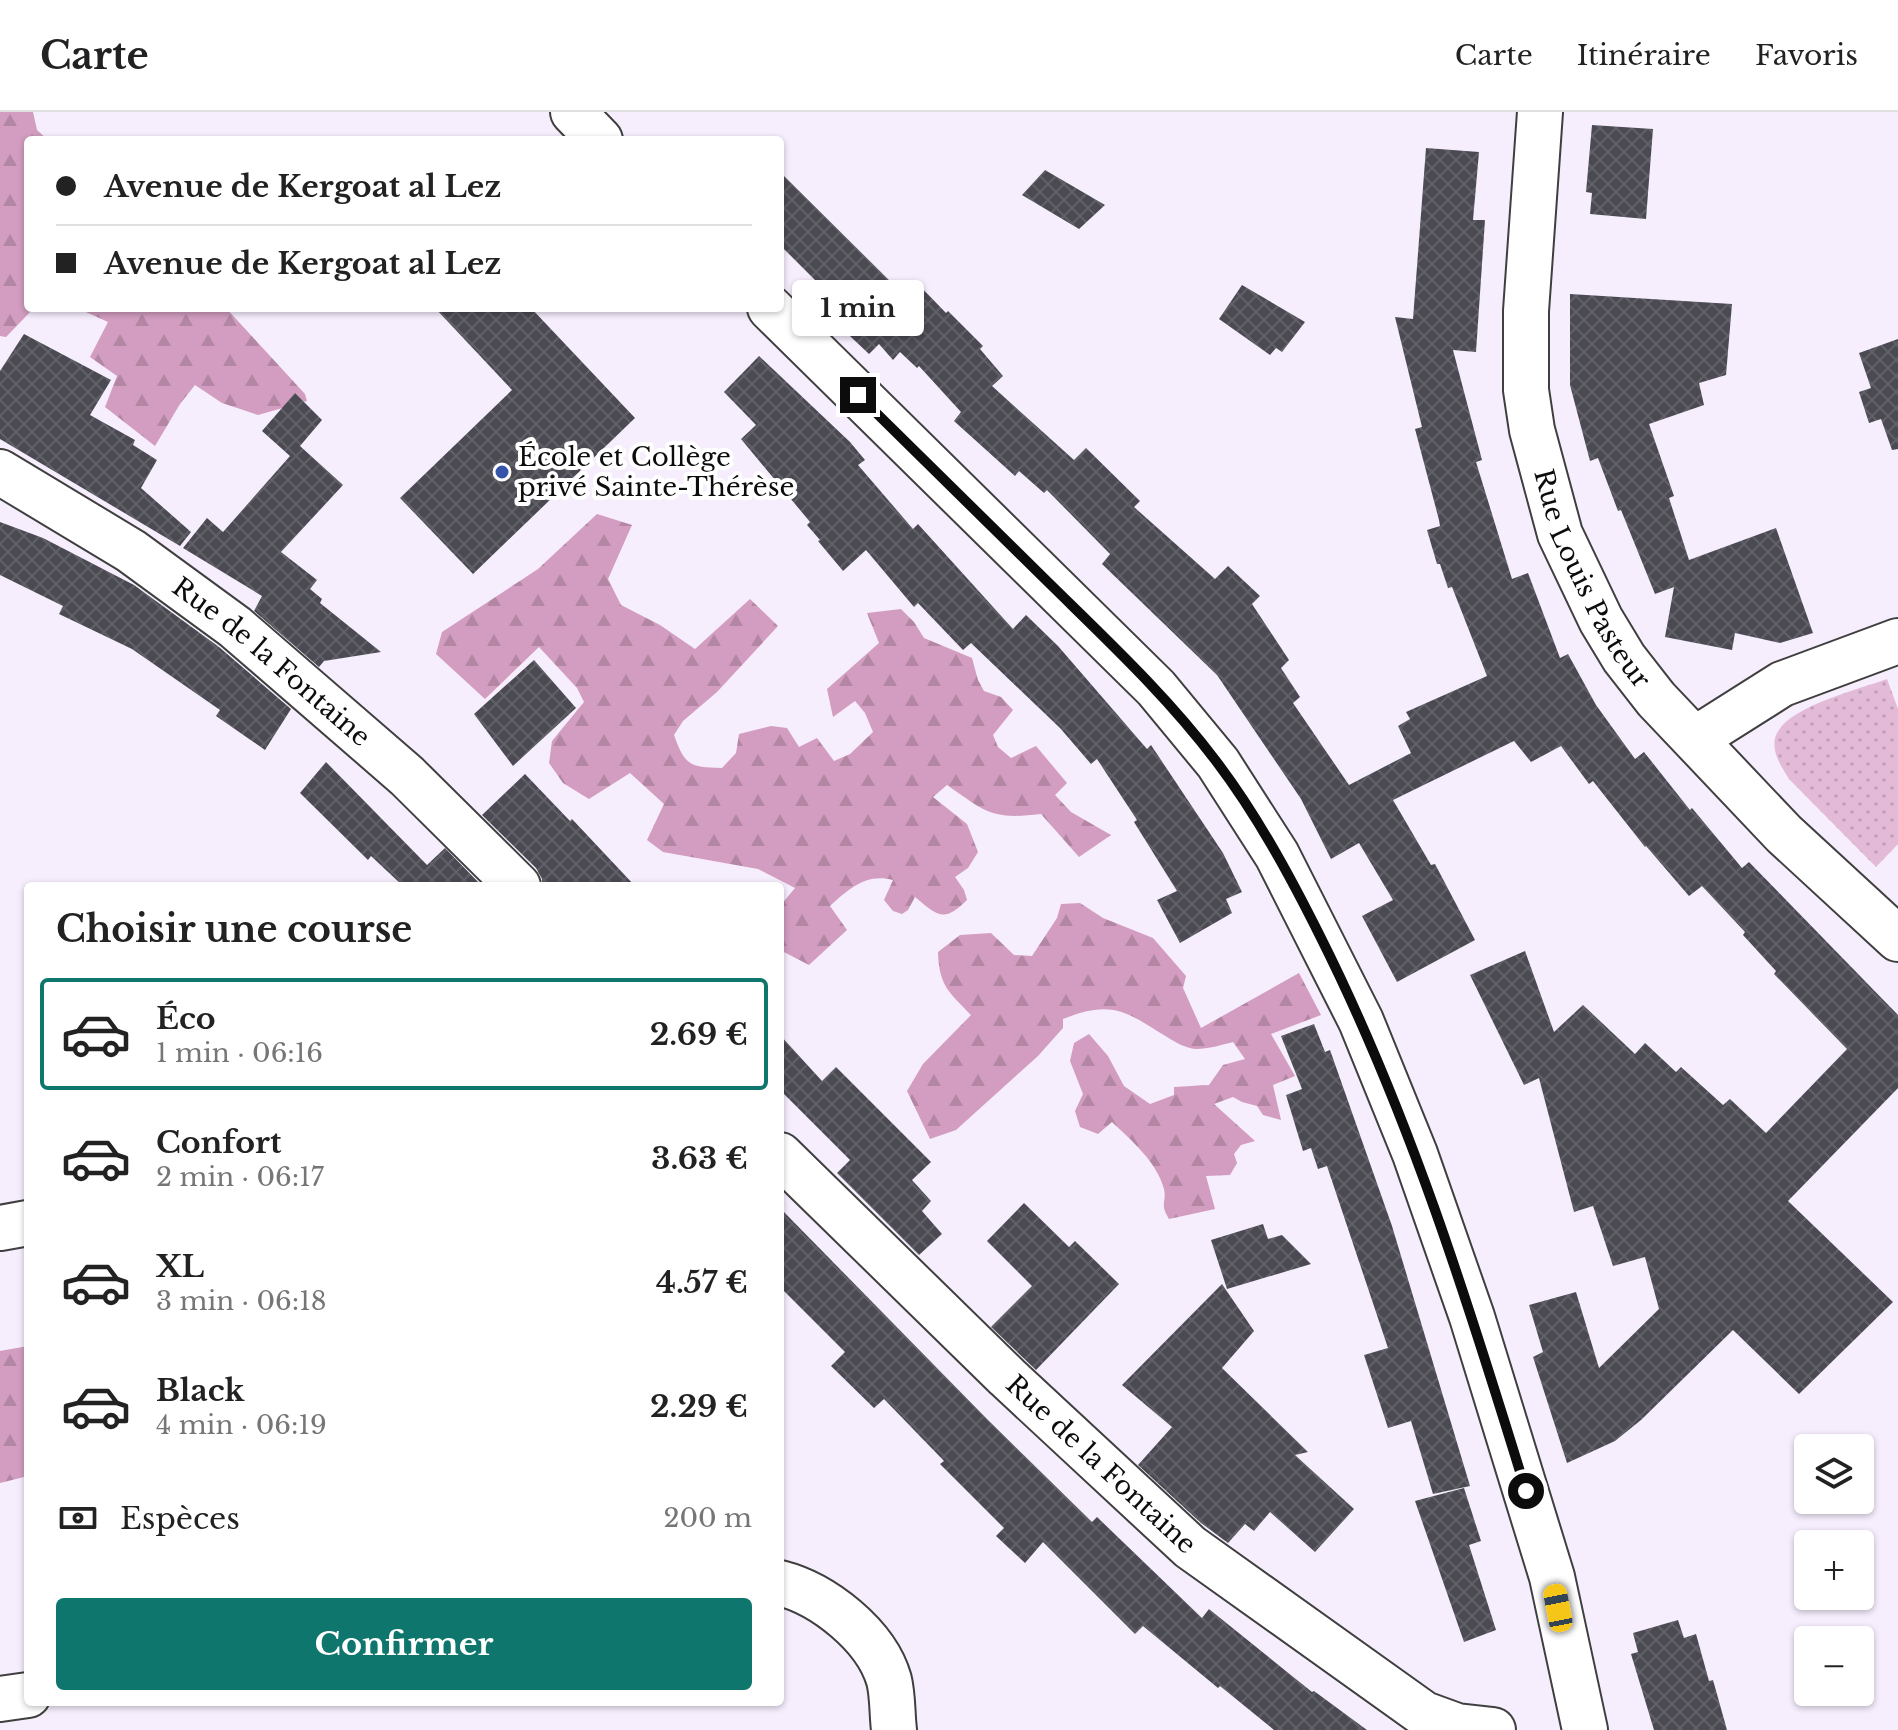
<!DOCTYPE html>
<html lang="fr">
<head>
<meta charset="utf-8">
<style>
	:root { --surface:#fff; --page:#f2f2f2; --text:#222; --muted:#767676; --line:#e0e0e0; --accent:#0f766e }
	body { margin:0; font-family:"Libre Baskerville",serif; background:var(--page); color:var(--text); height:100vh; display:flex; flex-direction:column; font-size:30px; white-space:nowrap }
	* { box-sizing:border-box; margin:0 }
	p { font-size:26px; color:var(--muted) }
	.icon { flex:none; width:44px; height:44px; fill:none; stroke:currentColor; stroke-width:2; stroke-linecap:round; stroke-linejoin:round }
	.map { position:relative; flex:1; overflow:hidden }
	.drawer { position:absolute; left:24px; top:770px; width:760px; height:824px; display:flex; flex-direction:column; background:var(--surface); border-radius:8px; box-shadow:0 2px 6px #0004 }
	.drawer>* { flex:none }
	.hud { position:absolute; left:24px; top:24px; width:760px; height:176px; border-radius:8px; box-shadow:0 2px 6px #0004; display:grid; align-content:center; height:176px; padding:0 32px; background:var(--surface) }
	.buttons { position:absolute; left:1794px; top:1322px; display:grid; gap:16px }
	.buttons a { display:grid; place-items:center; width:80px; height:80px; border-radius:8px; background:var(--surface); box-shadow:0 2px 6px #0004; font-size:40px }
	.end { position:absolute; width:36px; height:36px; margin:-18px; border:10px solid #0c0c0c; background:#fff; box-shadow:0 0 0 4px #fff }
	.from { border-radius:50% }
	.bubble { position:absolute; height:56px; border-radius:8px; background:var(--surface); box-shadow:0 2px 6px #0004; font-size:26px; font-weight:700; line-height:56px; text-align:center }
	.car { position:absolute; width:24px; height:48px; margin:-24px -12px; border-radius:10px; box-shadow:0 0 6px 2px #0007; background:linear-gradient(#f5c518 24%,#345 0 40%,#f5c518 0 76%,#345 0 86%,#f5c518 0) }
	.hud b { display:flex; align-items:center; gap:28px; height:76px; font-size:30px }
	.hud b+b { border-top:2px solid var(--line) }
	.hud i { width:20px; height:20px; background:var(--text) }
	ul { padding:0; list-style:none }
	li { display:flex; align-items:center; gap:24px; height:112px; margin:0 16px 12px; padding:0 16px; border:4px solid transparent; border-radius:8px }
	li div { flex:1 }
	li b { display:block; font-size:30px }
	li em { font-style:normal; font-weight:700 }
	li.selected { border-color:var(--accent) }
	li>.icon { width:72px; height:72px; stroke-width:1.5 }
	h2 { padding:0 32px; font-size:36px; line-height:96px }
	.pay { display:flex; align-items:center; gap:20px; height:88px; padding:0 32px; font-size:30px }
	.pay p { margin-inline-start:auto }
	.button { display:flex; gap:16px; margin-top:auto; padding:16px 32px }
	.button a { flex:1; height:92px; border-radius:8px; background:var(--accent); color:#fff; font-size:32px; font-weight:700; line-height:92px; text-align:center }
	header { display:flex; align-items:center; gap:48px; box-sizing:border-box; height:112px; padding:0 40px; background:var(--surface); border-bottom:2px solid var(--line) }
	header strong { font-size:38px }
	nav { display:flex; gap:44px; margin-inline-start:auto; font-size:28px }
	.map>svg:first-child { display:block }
	.forest { fill:url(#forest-firs) }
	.park { fill:url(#park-dots) }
	.building { fill:url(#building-cross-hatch) }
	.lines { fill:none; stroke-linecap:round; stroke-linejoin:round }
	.minor-casing { stroke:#3f3f3f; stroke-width:48 }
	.minor { stroke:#fff; stroke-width:44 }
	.route { stroke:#0c0c0c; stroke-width:10 }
	.poi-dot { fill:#3655aa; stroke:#fff; stroke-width:3 }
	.labels { text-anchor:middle; stroke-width:8; stroke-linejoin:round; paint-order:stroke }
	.poi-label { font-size:26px; fill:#0c0c0c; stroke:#fff; text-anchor:start }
	.street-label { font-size:26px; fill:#0c0c0c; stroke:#fff }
</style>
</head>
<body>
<header>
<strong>Carte</strong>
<nav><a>Carte</a><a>Itinéraire</a><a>Favoris</a></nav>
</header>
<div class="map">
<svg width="1898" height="1618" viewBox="0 0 1898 1618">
	<defs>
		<pattern id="forest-firs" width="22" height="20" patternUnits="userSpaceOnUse" patternTransform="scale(2)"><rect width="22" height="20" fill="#d29dc0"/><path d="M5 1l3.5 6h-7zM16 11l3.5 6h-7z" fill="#b386a4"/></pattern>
		<pattern id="park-dots" width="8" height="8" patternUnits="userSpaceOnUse" patternTransform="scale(2)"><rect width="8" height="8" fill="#e3bbd9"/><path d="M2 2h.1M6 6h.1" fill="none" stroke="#c2a0b9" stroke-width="1.8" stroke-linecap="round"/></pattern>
		<pattern id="building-cross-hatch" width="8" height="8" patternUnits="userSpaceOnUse" patternTransform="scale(2)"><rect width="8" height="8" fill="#4b4a53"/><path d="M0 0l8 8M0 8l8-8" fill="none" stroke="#606067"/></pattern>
	</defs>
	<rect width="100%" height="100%" fill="#f6edfd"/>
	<path class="forest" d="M 0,0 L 33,0 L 37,18 L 48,28 L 28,28 L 28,196 L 34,196 L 6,225 L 0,224 Z
		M 77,196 L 226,196 L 305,282 L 307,289 L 258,303 L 222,291 L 195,273 L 180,292 L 155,334 L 105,295 L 117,264 L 90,245 L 108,210 Z
		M 597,402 L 632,413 L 608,467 L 621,493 L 660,513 L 695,537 L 750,487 L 778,514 L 717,580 L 683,609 L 674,623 C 685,654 690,655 722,656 L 736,641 L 739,622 L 771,614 L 787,616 L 799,635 L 817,626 L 834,649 L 850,642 L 873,620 L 865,601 L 855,589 L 833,605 L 827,577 L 879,531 L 867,501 L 901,497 L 914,510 L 924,526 L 972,546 L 978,568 L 984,579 L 1001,585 L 1013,598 L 993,623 L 998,635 L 1011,646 L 1036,634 L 1067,671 L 1055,683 L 1071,700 L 1111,723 L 1079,745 L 1041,702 C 991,708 986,700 947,673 L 933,685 L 967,712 L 978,740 L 968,756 L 955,765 L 964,778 L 967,788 C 944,811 938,804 915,785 L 908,798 L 902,802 L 893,799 L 884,788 L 893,768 C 866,761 849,777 830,794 L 847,818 L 809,853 L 780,838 L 780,794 L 795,776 L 758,757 L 663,740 L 647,728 L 664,692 L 630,661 L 589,687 L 563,671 L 549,651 L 552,629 L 584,590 L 577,576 L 539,535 L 485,587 L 436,542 L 442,520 L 538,457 Z
		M 1080,791 L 1103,806 L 1153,826 L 1186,864 L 1183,876 L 1201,916 L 1299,861 L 1321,903 L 1271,922 L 1295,964 L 1273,973 L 1281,1008 L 1263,1003 L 1257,994 L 1242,990 L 1233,985 L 1214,992 L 1255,1029 L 1241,1033 L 1234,1042 L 1237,1051 L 1230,1063 L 1206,1064 L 1215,1097 L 1169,1107 C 1159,1091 1167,1091 1164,1077 C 1157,1050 1131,1028 1112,1010 L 1098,1022 L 1080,1015 L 1075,999 L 1083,982 L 1070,949 L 1074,931 L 1089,922 L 1108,944 L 1124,974 L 1150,992 L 1174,983 L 1174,975 L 1209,973 L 1223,953 L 1245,947 L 1233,930 C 1221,933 1209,937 1196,937 C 1185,936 1177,931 1167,925 C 1126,900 1113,887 1063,907 L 1063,916 L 1038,944 L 956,1018 L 930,1027 L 907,979 L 923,952 L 971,903 C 949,880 939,874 938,840 L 960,823 L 991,821 L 1014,843 L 1032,844 L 1057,806 L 1061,792 Z
		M 28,1234 L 28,1364 L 0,1371 L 0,1239 Z"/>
	<path class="park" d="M 1887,567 L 1898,597 L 1898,732 L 1876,755 L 1789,667 C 1781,654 1769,637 1777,621 C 1790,594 1860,577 1887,567 Z"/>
	<path class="building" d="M 1592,13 L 1653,17 L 1646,107 L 1590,102 L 1592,81 L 1586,80 Z
		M 1426,36 L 1479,40 L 1473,108 L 1485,108 L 1476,240 L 1453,238 L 1482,348 L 1476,350 L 1512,467 L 1528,461 L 1560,546 L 1568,542 L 1596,593 L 1635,647 L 1644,640 L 1690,698 L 1692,696 L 1742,756 L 1749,750 L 1898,903 L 1898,976 L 1788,1089 L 1893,1190 L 1799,1282 L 1733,1218 L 1641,1308 L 1615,1329 L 1567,1351 L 1533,1245 L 1543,1240 L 1529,1193 L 1576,1180 L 1599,1256 L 1659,1197 L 1645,1145 L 1613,1154 L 1593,1094 L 1574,1100 L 1539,966 L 1524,973 L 1470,863 L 1525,839 L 1554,920 L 1583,893 L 1635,942 L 1645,931 L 1676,960 L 1681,955 L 1723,993 L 1730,987 L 1766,1021 L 1847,937 L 1774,862 L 1776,859 L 1743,823 L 1745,820 L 1702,774 L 1689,784 L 1646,734 L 1645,735 L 1593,669 L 1589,672 L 1561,634 L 1531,650 L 1514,629 L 1393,688 L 1431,753 L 1435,752 L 1475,828 L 1397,870 L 1362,804 L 1393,788 L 1359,731 L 1331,747 L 1301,687 L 1217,563 L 1102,452 L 1110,442 L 1047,378 L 1044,381 L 1019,359 L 1015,364 L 954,309 L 961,300 L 919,254 L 917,256 L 900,240 L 893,248 L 879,232 L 869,242 L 834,209 L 845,198 L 780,133 L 780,60 L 894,173 L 901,183 L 915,169 L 946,201 L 948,199 L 983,234 L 980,237 L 1003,264 L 992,274 L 1074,348 L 1086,336 L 1140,389 L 1134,395 L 1215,467 L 1228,454 L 1260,484 L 1252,492 L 1289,548 L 1281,556 L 1300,585 L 1293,591 L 1349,673 L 1411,641 L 1398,614 L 1410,607 L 1406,600 L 1487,564 L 1452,475 L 1448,476 L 1440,452 L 1437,452 L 1427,418 L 1440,414 L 1439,408 L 1415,317 L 1422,315 L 1395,205 L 1413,207 Z
		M 1045,58 L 1105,93 L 1079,117 L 1022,83 Z
		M 1242,173 L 1305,210 L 1282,240 L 1276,236 L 1270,243 L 1219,207 Z
		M 1570,182 L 1732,192 L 1726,263 L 1699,271 L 1704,293 L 1649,312 L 1674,384 L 1669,386 L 1689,448 L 1776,416 L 1813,521 L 1780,531 L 1735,521 L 1732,538 L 1665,525 L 1674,475 L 1655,482 L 1621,398 L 1618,399 L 1598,346 L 1590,349 L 1570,273 Z
		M 435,196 L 531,196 L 635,306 L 473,462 L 400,386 L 512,278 Z
		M 24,222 L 111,268 L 90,303 L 135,328 L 133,333 L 157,348 L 141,376 L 191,420 L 180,434 L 0,327 L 0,259 Z
		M 1898,227 L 1898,337 L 1892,338 L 1881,307 L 1869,311 L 1859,280 L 1871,276 L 1859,241 Z
		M 759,244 L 850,330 L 865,348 L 858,353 L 913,417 L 918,412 L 1013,517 L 1026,503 L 1058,534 L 1147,637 L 1151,633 L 1223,741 L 1242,780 L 1226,787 L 1232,801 L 1180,831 L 1157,788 L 1177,779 L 1134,710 L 1137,708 L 1097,647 L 1091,652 L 1060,616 L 971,531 L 963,538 L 918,491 L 914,495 L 866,438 L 843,459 L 818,429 L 820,428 L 807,413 L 810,410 L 741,327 L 756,313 L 724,280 Z
		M 295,281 L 322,308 L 300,334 L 343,373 L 281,440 L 317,468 L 310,477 L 322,487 L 320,491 L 381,540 L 324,549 L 319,555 L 254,499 L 262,484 L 183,436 L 207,406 L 223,420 L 290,344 L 262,319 Z
		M 0,410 L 43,426 L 134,473 L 219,535 L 291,597 L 265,638 L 216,604 L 220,598 L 132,537 L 59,502 L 63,494 L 0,463 Z
		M 534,548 L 576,596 L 513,654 L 474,602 Z
		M 326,650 L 427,753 L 445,736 L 482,774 L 403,774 L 371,744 L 368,748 L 300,681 Z
		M 525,662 L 570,709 L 572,707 L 635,774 L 542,774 L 542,767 L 536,756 L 482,703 Z
		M 1314,912 L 1325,940 L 1330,938 L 1392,1114 L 1470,1374 L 1433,1382 L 1411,1309 L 1388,1316 L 1364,1243 L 1388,1236 L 1327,1054 L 1318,1057 L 1311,1036 L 1303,1039 L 1286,983 L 1302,977 L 1281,924 Z
		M 780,923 L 822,969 L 836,955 L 931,1050 L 912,1068 L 931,1089 L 922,1099 L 942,1122 L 919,1143 L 837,1061 L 850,1048 L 780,978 Z
		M 1024,1091 L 1069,1135 L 1075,1129 L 1119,1172 L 1036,1258 L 991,1215 L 1032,1174 L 987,1129 Z
		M 780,1096 L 987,1307 L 1092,1410 L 1097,1405 L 1202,1506 L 1209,1497 L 1312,1580 L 1314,1579 L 1367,1618 L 1274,1618 L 1220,1574 L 1218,1576 L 1143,1514 L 1135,1522 L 1043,1430 L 1025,1451 L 996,1424 L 1004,1416 L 940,1352 L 944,1349 L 884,1287 L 874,1296 L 831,1254 L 845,1240 L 780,1175 Z
		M 1263,1112 L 1268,1127 L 1282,1123 L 1311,1152 L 1227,1177 L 1211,1128 Z
		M 1222,1172 L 1254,1219 L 1222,1256 L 1308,1340 L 1295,1343 L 1354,1397 L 1315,1440 L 1270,1400 L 1254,1419 L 1245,1412 L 1228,1431 L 1201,1411 L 1138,1353 L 1172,1315 L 1122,1273 Z
		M 1464,1376 L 1481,1429 L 1469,1433 L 1496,1518 L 1464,1530 L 1415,1389 Z
		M 1678,1508 L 1684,1526 L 1696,1522 L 1709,1569 L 1713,1568 L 1727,1618 L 1654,1618 L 1631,1542 L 1638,1540 L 1633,1521 Z"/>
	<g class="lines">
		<g class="minor-casing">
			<g id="minor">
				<path d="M 573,0 L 600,28"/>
				<path id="s1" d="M 1540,0 L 1526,199 L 1526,278 L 1532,318 L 1560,422 L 1601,508 L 1624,546 L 1656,587 L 1784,722 L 1898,827"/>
				<path d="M 770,196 L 1156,576 L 1218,651 L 1277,743 L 1361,909 L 1415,1042 L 1472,1205 L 1552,1465 L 1585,1618"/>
				<path id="s2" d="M 0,360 L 131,439 L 235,515 L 407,664 L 518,774"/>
				<path d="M 1695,627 L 1782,572 L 1898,529"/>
				<path id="s3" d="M 780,1043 L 1007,1265 L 1190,1435 L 1424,1602 L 1457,1614 L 1493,1618"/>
				<path d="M 0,1116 L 28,1111"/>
				<path d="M 780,1471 C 823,1482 876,1523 889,1568 C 893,1584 892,1602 894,1618"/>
				<path d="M 0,1587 L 28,1583"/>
			</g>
		</g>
		<use href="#minor" class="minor"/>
	</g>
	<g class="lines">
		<path class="route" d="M 858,283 C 922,346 986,409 1050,472 C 1108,529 1167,584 1216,649 C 1257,703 1290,764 1320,824 C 1409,1001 1468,1190 1526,1379"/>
	</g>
	<circle class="poi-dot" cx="502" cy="360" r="8"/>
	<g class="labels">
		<g class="poi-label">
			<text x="518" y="354">École et Collège<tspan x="518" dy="30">privé Sainte-Thérèse</tspan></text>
		</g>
		<g class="street-label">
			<text dy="9" stroke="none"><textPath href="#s1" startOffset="480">Rue Louis Pasteur</textPath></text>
			<text dy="9" stroke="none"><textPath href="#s2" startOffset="332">Rue de la Fontaine</textPath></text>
			<text dy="9" stroke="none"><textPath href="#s3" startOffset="446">Rue de la Fontaine</textPath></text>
		</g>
	</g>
</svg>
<div class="buttons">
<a><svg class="icon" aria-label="layers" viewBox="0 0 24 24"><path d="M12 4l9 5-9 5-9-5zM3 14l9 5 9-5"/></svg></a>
<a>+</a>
<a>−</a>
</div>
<i class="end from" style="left:1526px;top:1379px"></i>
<i class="end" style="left:858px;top:283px"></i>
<div class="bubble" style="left:792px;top:168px;width:132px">1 min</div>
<i class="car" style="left:1558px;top:1496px;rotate:349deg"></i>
<div class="hud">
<b><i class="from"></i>Avenue de Kergoat al Lez</b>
<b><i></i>Avenue de Kergoat al Lez</b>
</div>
<section class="drawer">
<h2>Choisir une course</h2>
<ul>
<li class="selected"><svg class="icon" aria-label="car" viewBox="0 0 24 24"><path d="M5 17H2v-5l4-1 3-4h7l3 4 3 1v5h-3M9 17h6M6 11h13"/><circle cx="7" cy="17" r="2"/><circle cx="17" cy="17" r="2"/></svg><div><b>Éco</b><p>1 min · 06:16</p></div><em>2.69 €</em></li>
<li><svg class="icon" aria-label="car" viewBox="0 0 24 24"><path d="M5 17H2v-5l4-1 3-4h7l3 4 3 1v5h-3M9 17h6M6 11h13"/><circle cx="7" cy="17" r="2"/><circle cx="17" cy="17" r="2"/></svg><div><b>Confort</b><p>2 min · 06:17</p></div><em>3.63 €</em></li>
<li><svg class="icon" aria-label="car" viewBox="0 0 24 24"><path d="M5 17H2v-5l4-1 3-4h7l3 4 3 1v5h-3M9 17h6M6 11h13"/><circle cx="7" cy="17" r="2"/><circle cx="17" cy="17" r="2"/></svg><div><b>XL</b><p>3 min · 06:18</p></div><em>4.57 €</em></li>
<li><svg class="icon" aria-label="car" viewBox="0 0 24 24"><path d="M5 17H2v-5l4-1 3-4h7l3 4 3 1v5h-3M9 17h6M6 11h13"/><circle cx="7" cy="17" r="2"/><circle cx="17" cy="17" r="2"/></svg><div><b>Black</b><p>4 min · 06:19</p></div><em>2.29 €</em></li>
</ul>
<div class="pay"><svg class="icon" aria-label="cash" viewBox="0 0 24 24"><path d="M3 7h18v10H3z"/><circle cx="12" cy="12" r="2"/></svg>Espèces<p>200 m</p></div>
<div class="button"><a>Confirmer</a></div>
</section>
</div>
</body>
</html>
